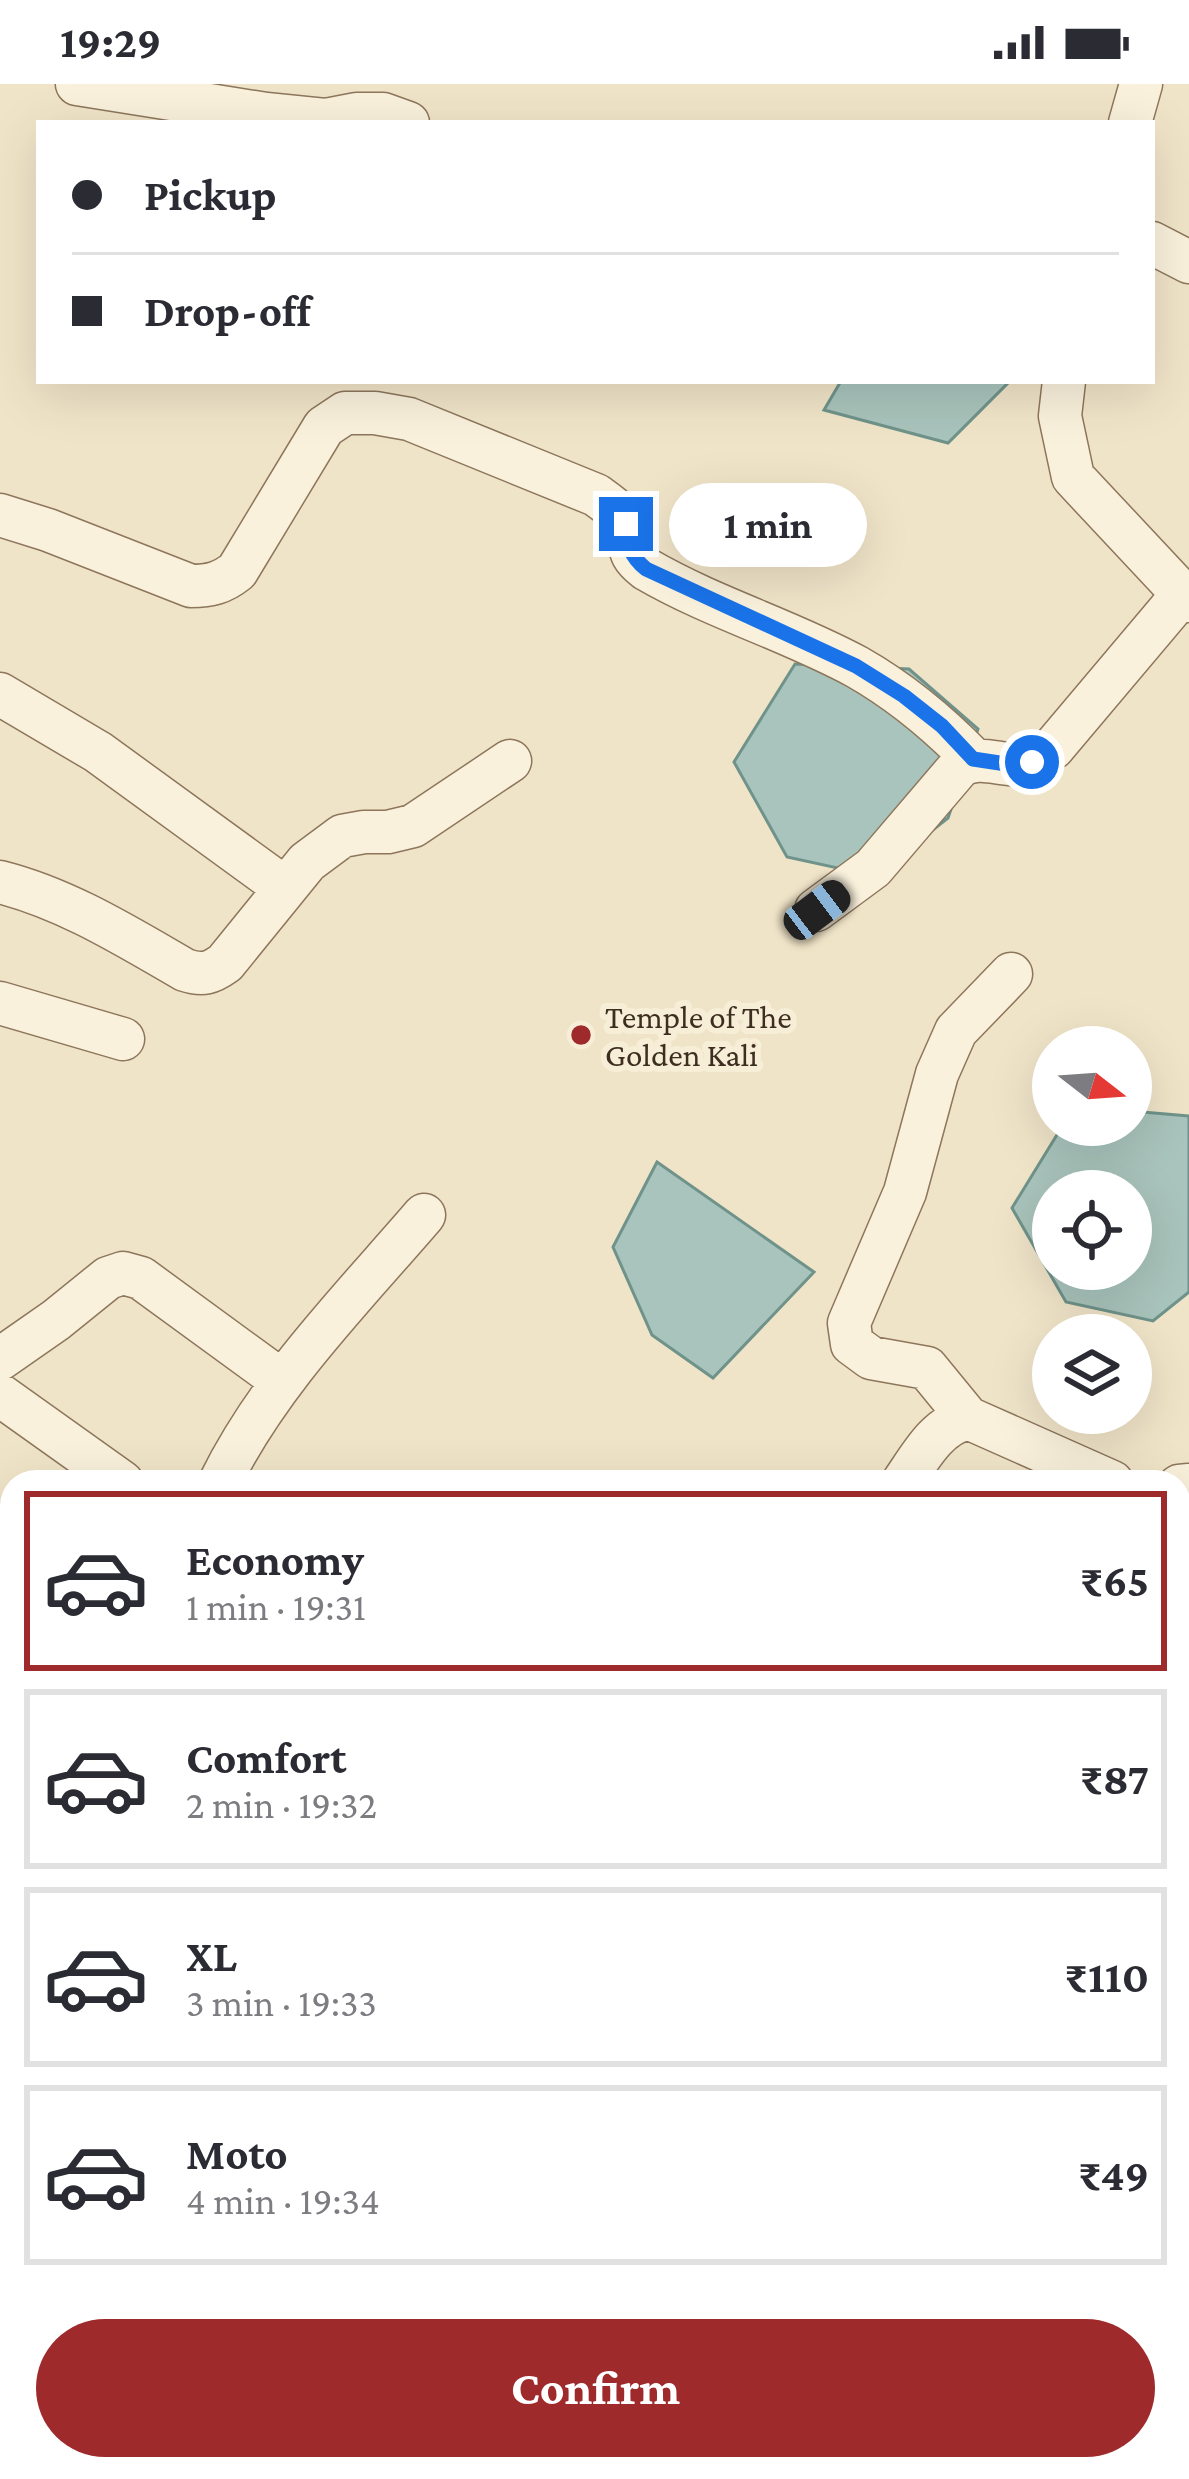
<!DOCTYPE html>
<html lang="en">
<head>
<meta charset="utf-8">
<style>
	:root { --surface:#fff; --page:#f7f7f7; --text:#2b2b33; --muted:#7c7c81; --line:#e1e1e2; --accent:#9e2a2b }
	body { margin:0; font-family:"Crimson Pro",serif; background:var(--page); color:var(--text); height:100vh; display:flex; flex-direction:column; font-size:45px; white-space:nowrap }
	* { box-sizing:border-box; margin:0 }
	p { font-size:39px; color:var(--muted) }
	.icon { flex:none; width:66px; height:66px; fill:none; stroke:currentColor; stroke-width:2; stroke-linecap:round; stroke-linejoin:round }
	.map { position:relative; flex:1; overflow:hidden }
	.sheet { position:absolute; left:0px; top:1386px; width:1191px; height:1011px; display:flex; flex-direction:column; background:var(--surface); border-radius:36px 36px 0 0; box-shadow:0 12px 48px #0002 }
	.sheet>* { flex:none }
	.top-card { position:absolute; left:36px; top:36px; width:1119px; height:264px; border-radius:0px; box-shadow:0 12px 48px #0002; display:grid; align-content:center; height:264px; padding:0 36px; background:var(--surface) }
	.needle { width:78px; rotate:107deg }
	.controls { position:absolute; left:1032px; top:942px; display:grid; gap:24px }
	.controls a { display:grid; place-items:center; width:120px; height:120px; border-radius:50%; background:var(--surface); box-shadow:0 12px 48px #0002; font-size:60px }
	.end { position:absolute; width:54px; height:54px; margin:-27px; border:15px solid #1a73e8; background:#fff; box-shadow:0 0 0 6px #fff }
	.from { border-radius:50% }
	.bubble { position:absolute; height:84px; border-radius:42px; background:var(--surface); box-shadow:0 12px 48px #0002; font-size:39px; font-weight:700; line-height:84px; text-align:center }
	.car { position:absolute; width:36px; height:72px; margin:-36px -18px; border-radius:15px; box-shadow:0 0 9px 3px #0007; background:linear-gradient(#222 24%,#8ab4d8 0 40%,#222 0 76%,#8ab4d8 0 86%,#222 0) }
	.top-card b { display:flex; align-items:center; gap:42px; height:114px; font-size:45px }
	.top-card b+b { border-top:3px solid var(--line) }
	.top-card i { width:30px; height:30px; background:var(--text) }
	ul { padding:21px 0 0; list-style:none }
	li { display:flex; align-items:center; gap:36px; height:180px; margin:0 24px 18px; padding:0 12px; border:6px solid var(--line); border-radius:0px }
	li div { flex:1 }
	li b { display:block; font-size:45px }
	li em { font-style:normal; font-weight:700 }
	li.selected { border-color:var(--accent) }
	li>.icon { width:108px; height:108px; stroke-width:1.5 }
	.primary-button { display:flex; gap:24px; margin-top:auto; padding:24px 36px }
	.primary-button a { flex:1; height:138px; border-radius:72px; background:var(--accent); color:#fff; font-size:48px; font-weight:700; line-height:138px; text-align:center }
	.status { display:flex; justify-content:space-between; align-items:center; height:84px; padding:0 60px; background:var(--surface); direction:ltr }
	.status svg { height:33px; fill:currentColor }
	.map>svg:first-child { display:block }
	.water { fill:#a9c4bc; stroke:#6f938a; stroke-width:3; fill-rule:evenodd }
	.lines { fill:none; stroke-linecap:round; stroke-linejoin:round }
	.minor-casing { stroke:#8d765c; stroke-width:45 }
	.minor { stroke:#faf1dc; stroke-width:42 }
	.route { stroke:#1a73e8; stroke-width:15 }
	.poi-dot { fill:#9e2a2b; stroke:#f7eed8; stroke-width:4.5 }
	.labels { text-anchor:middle; stroke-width:12; stroke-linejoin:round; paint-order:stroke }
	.poi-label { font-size:33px; fill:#3d2e20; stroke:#f7eed8; text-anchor:start }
</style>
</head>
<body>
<div class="status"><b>19:29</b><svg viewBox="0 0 49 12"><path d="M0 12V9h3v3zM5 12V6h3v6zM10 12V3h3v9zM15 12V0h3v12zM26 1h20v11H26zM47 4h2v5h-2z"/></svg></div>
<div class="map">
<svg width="1189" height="2395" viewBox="0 0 1189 2395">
	<rect width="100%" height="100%" fill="#f0e4c8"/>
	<path class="water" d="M 841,297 L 1010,297 L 948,359 L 824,326 Z
		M 795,580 L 909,585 L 978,645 L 948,734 L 874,792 L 787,773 L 734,678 Z
		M 1131,1027 L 1189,1032 L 1189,1208 L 1153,1237 L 1066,1218 L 1012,1124 L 1063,1041 L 1131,1041 ZM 1131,1107 L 1131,1185 L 1053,1185 L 1053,1107 Z
		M 657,1078 L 814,1188 L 713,1294 L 652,1251 L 613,1163 Z
		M 1179,1489 L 1189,1491 L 1189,1801 L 1179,1800 Z"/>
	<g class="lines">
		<g class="minor-casing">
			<path id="minor" d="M 77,0 L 266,30 L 325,36 L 356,30 L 383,30 L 408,39
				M 1130,39 L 1141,0
				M 1152,159 L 1189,178
				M 1064,297 L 1060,332 L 1073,393 L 1189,517
				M 0,431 L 48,446 L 191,502 C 210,502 222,499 237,487 L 324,343 L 345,329 L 375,329 L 409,335 L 596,411 C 607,419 620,427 625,440 C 634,462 623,467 646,485 C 713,524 789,546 857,583 C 901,608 938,639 973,675
				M 0,610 L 98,668 L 285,804
				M 0,798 C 67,815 126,852 185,886 C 203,892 211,889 225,879 L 307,778 L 342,752 L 364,748 L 388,748 L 413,742 L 510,677
				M 816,826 L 873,784 L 960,682 C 983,669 1003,685 1028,679 C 1037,676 1045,669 1053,664 L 1182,511
				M 0,919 L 123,955
				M 0,1275 L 56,1236 L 108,1194 L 123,1189 L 141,1194 L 282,1297
				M 0,1311 L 122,1398
				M 968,1334 L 927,1284 L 871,1274 L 852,1260 L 849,1239 L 905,1108 L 937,990 L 956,947 L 1011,890
				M 220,1398 C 270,1297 351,1216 424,1131
				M 903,1398 C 921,1372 936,1342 968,1334 L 1112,1398
				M 1179,1402 L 1189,1401
				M 0,1874 L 12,1879
				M 1179,1921 L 1189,1925
				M 0,2134 L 12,2136
				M 1179,2293 L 1189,2300
				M 160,2395 L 174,2385"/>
		</g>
		<use href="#minor" class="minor"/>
	</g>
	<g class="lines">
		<path class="route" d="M 626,440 C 627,460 630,472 646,485 L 856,582 L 904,612 L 942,642 L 973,675 L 1013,681 L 1032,678"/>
	</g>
	<circle class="poi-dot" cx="581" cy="951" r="12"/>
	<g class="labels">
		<g class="poi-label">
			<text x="605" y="944">Temple of The<tspan x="605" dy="38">Golden Kali</tspan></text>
		</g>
	</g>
</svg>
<div class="controls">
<a><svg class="needle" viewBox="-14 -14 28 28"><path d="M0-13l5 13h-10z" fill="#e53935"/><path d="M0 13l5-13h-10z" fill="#7c7c81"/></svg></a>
<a><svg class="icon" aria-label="locate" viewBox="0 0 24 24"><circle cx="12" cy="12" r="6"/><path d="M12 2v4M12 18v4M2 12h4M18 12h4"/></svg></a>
<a><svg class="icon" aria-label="layers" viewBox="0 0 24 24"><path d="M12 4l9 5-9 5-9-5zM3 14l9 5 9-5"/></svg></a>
</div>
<i class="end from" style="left:1032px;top:678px"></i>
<i class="end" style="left:626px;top:440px"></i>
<div class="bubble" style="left:669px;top:399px;width:198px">1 min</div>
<i class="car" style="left:817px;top:826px;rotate:53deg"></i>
<div class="top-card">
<b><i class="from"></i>Pickup</b>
<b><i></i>Drop-off</b>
</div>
<section class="sheet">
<ul>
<li class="selected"><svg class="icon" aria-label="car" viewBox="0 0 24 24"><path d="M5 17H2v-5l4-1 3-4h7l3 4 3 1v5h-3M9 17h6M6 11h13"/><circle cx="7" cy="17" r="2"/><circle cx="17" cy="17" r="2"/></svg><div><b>Economy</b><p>1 min · 19:31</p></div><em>₹65</em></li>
<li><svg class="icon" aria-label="car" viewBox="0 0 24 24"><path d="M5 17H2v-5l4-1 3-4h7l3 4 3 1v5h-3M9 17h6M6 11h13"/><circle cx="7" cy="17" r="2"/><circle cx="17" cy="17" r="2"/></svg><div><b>Comfort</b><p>2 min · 19:32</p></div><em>₹87</em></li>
<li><svg class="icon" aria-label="car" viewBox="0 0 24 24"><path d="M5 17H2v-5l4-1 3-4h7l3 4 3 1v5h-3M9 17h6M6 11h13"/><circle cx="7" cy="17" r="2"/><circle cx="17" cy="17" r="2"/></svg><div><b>XL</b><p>3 min · 19:33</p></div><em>₹110</em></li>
<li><svg class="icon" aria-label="car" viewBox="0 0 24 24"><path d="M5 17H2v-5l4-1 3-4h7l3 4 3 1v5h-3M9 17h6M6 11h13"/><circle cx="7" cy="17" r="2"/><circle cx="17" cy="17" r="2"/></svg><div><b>Moto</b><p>4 min · 19:34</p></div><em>₹49</em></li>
</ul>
<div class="primary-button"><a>Confirm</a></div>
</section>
</div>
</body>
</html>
